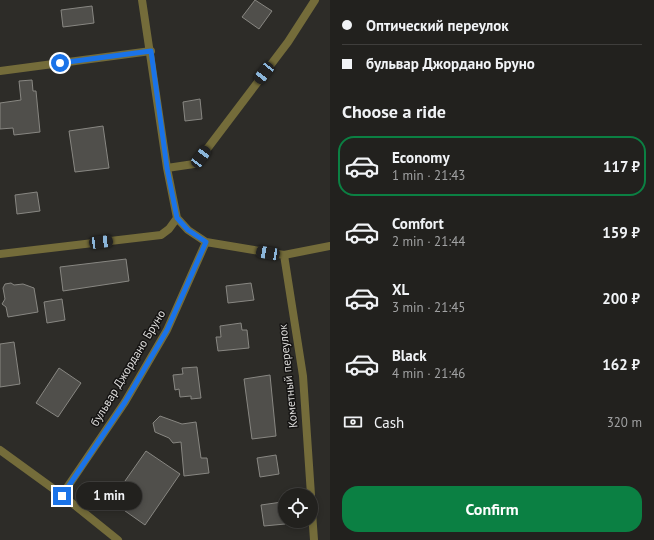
<!DOCTYPE html>
<html lang="en">
<head>
<meta charset="utf-8">
<style>
	:root { --surface:#22211e; --page:#2a2927; --text:#f1f3f6; --muted:#a2a3a4; --line:#3f3e3c; --accent:#0b8043 }
	body { margin:0; font-family:"PT Sans",sans-serif; background:var(--page); color:var(--text); height:100vh; display:flex; flex-direction:column; font-size:15px; white-space:nowrap }
	* { box-sizing:border-box; margin:0 }
	p { font-size:13px; color:var(--muted) }
	.icon { flex:none; width:22px; height:22px; fill:none; stroke:currentColor; stroke-width:2; stroke-linecap:round; stroke-linejoin:round }
	.map { position:relative; flex:1; overflow:hidden }
	.details { display:flex; flex-direction:column; background:var(--surface); width:324px }
	.details>* { flex:none }
	.guide { display:grid; align-content:center; height:88px; padding:0 12px; background:var(--surface) }
	.buttons { position:absolute; left:278px; top:488px; display:grid; gap:8px }
	.buttons a { display:grid; place-items:center; width:40px; height:40px; border-radius:50%; background:var(--surface); box-shadow:0 2px 6px #0003,0 0 0 1px var(--line); font-size:20px }
	.end { position:absolute; width:18px; height:18px; margin:-9px; border:5px solid #1a73e8; background:#fff; box-shadow:0 0 0 2px #fff }
	.from { border-radius:50% }
	.bubble { position:absolute; height:28px; border-radius:14px; background:var(--surface); box-shadow:0 2px 6px #0003,0 0 0 1px var(--line); font-size:13px; font-weight:800; line-height:28px; text-align:center }
	.car { position:absolute; width:12px; height:24px; margin:-12px -6px; border-radius:5px; box-shadow:0 0 3px 1px #0007; background:linear-gradient(#222 24%,#8ab4d8 0 40%,#222 0 76%,#8ab4d8 0 86%,#222 0) }
	.guide b { display:flex; align-items:center; gap:14px; height:38px; font-size:15px }
	.guide b+b { border-top:1px solid var(--line) }
	.guide i { width:10px; height:10px; background:var(--text) }
	ul { padding:0; list-style:none }
	li { display:flex; align-items:center; gap:12px; height:60px; margin:0 8px 6px; padding:0 4px; border:2px solid transparent; border-radius:16px }
	li div { flex:1 }
	li b { display:block; font-size:15px }
	li em { font-style:normal; font-weight:800 }
	li.selected { border-color:var(--accent) }
	li>.icon { width:36px; height:36px; stroke-width:1.5 }
	h2 { padding:0 12px; font-size:18px; line-height:48px }
	.pay { display:flex; align-items:center; gap:10px; height:44px; padding:0 12px; font-size:15px }
	.pay p { margin-inline-start:auto }
	.button { display:flex; gap:8px; margin-top:auto; padding:8px 12px }
	.button a { flex:1; height:46px; border-radius:16px; background:var(--accent); color:#fff; font-size:16px; font-weight:800; line-height:46px; text-align:center }
	main { display:flex; flex:1; min-height:0 }
	.map>svg:first-child { display:block }
	.building { fill:#504f4b; stroke:#888782 }
	.lines { fill:none; stroke-linecap:round; stroke-linejoin:round }
	.street { stroke:#746c3a; stroke-width:8 }
	.route { stroke:#1a73e8; stroke-width:5 }
	.labels { text-anchor:middle; stroke-width:3; stroke-linejoin:round; paint-order:stroke }
	.street-label { font-size:12px; fill:#dddcda; stroke:#151413 }
</style>
</head>
<body>
<main>
<div class="map">
<svg width="330" height="540" viewBox="0 0 330 540">
	<rect width="100%" height="100%" fill="#2d2c28"/>
	<path class="building" d="M 255,0 L 272,11 L 259,29 L 242,17 Z
		M 92,6 L 94,23 L 63,27 L 61,10 Z
		M 32,80 L 33,91 L 36,91 L 40,132 L 14,135 L 13,128 L 0,129 L 0,103 L 21,100 L 19,81 Z
		M 200,99 L 202,119 L 185,121 L 183,102 Z
		M 103,126 L 109,168 L 75,172 L 69,131 Z
		M 37,192 L 40,211 L 17,214 L 15,195 Z
		M 126,259 L 129,281 L 63,291 L 60,267 Z
		M 11,283 L 14,285 L 23,284 L 34,288 L 38,312 L 8,317 L 6,307 L 2,304 L 5,299 L 3,288 L 5,284 Z
		M 251,283 L 254,300 L 228,303 L 226,286 Z
		M 62,299 L 65,320 L 47,323 L 44,302 Z
		M 241,323 L 242,330 L 247,330 L 249,348 L 218,351 L 216,337 L 221,337 L 220,326 Z
		M 14,342 L 20,384 L 0,387 L 0,344 Z
		M 197,367 L 201,398 L 191,399 L 191,396 L 180,397 L 179,389 L 175,390 L 173,375 L 183,374 L 182,368 Z
		M 59,368 L 81,383 L 58,417 L 36,403 Z
		M 270,375 L 276,436 L 252,439 L 244,379 Z
		M 160,416 L 182,424 L 196,422 L 201,458 L 207,458 L 209,473 L 184,476 L 181,442 L 173,443 L 169,438 L 155,432 L 153,423 Z
		M 146,451 L 180,474 L 145,525 L 111,501 Z
		M 276,455 L 279,474 L 260,477 L 257,458 Z
		M 282,502 L 285,524 L 264,526 L 261,505 Z"/>
	<g class="lines">
		<path class="street" d="M 142,0 L 167,168 L 177,218 L 188,230 L 206,242 L 284,255 L 330,246
			M 0,71 L 151,51
			M 167,168 L 194,164 L 201,157 L 288,42 L 315,0
			M 0,254 L 161,235 L 169,229 L 177,218
			M 284,255 L 303,376 L 311,495
			M 0,450 L 62,495 L 118,540
			M 62,495 L 125,402 L 167,330 L 206,242
			M 311,498 L 314,540"/>
	</g>
	<g class="lines">
		<path class="route" d="M 60,63 L 151,51 L 167,168 L 177,218 L 188,230 L 206,242 L 167,330 L 125,402 L 62,496"/>
	</g>
	<g class="labels">
		<g class="street-label">
			<text transform="translate(128 368) rotate(-59)" y="4">бульвар Джордано Бруно</text>
			<text transform="translate(288 376) rotate(-96)" y="4">Кометный переулок</text>
		</g>
	</g>
</svg>
<div class="buttons">
<a><svg class="icon" aria-label="locate" viewBox="0 0 24 24"><circle cx="12" cy="12" r="6"/><path d="M12 2v4M12 18v4M2 12h4M18 12h4"/></svg></a>
</div>
<i class="end from" style="left:60px;top:63px"></i>
<i class="end" style="left:62px;top:496px"></i>
<div class="bubble" style="left:76px;top:482px;width:66px">1 min</div>
<i class="car" style="left:264px;top:73px;rotate:218deg"></i>
<i class="car" style="left:201px;top:157px;rotate:37deg"></i>
<i class="car" style="left:101px;top:242px;rotate:83deg"></i>
<i class="car" style="left:268px;top:253px;rotate:280deg"></i>
</div>
<section class="details">
<div class="guide">
<b><i class="from"></i>Оптический переулок</b>
<b><i></i>бульвар Джордано Бруно</b>
</div>
<h2>Choose a ride</h2>
<ul>
<li class="selected"><svg class="icon" aria-label="car" viewBox="0 0 24 24"><path d="M5 17H2v-5l4-1 3-4h7l3 4 3 1v5h-3M9 17h6M6 11h13"/><circle cx="7" cy="17" r="2"/><circle cx="17" cy="17" r="2"/></svg><div><b>Economy</b><p>1 min · 21:43</p></div><em>117 ₽</em></li>
<li><svg class="icon" aria-label="car" viewBox="0 0 24 24"><path d="M5 17H2v-5l4-1 3-4h7l3 4 3 1v5h-3M9 17h6M6 11h13"/><circle cx="7" cy="17" r="2"/><circle cx="17" cy="17" r="2"/></svg><div><b>Comfort</b><p>2 min · 21:44</p></div><em>159 ₽</em></li>
<li><svg class="icon" aria-label="car" viewBox="0 0 24 24"><path d="M5 17H2v-5l4-1 3-4h7l3 4 3 1v5h-3M9 17h6M6 11h13"/><circle cx="7" cy="17" r="2"/><circle cx="17" cy="17" r="2"/></svg><div><b>XL</b><p>3 min · 21:45</p></div><em>200 ₽</em></li>
<li><svg class="icon" aria-label="car" viewBox="0 0 24 24"><path d="M5 17H2v-5l4-1 3-4h7l3 4 3 1v5h-3M9 17h6M6 11h13"/><circle cx="7" cy="17" r="2"/><circle cx="17" cy="17" r="2"/></svg><div><b>Black</b><p>4 min · 21:46</p></div><em>162 ₽</em></li>
</ul>
<div class="pay"><svg class="icon" aria-label="cash" viewBox="0 0 24 24"><path d="M3 7h18v10H3z"/><circle cx="12" cy="12" r="2"/></svg>Cash<p>320 m</p></div>
<div class="button"><a>Confirm</a></div>
</section>
</main>
</body>
</html>
